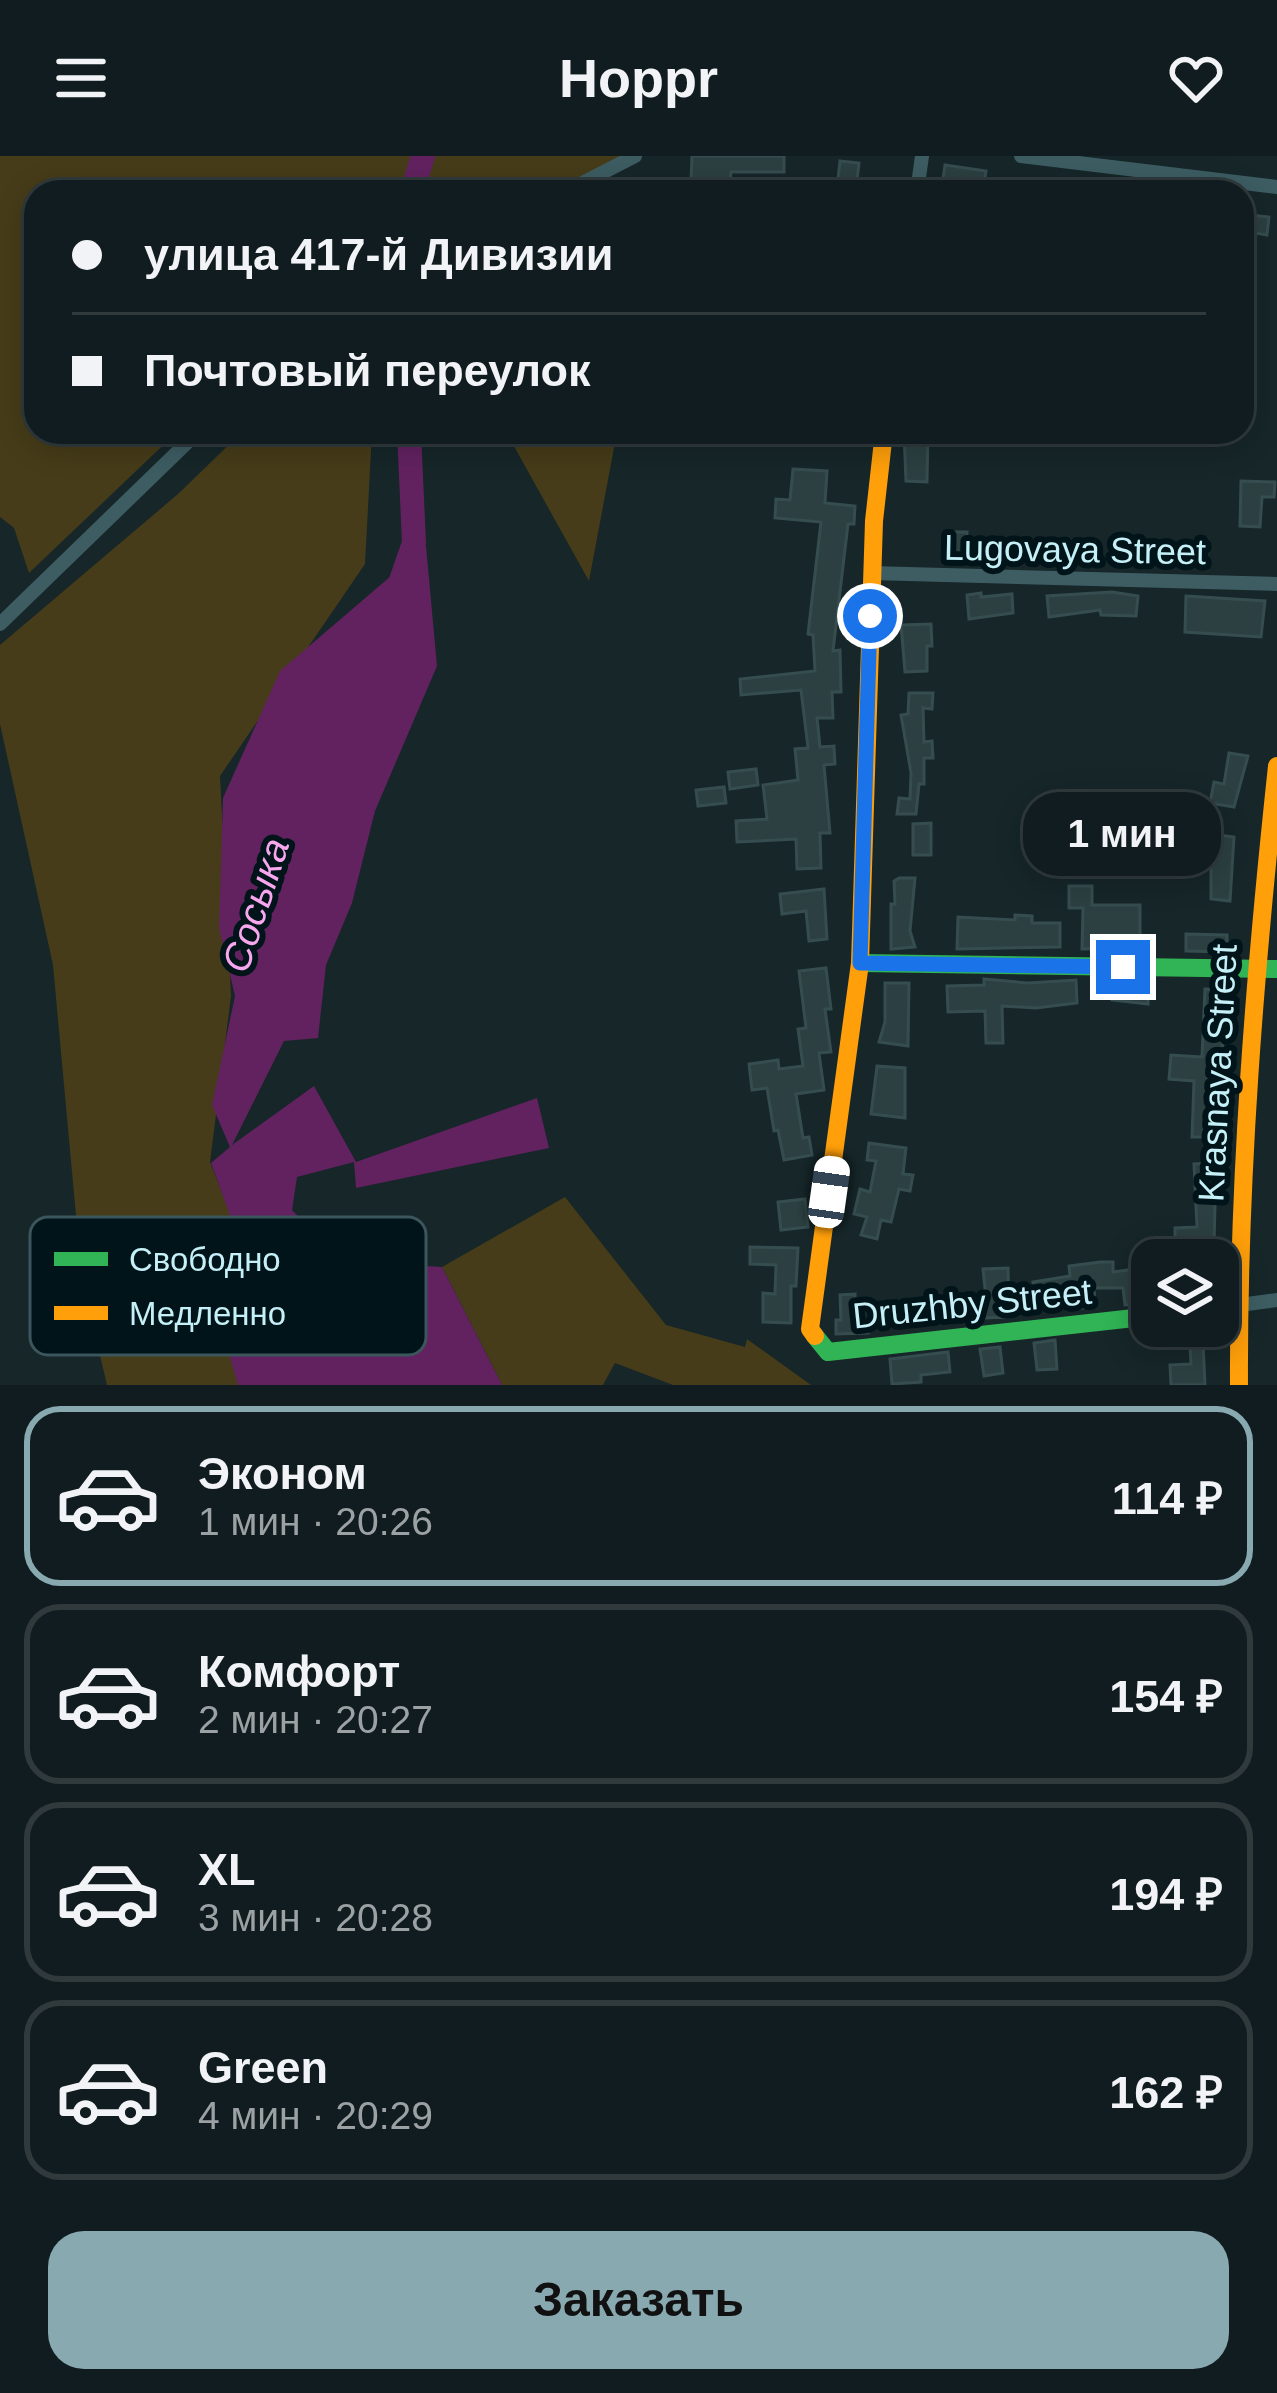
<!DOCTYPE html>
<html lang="ru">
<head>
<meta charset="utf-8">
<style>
	:root { --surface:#101c1f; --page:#192528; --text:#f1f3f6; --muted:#9ca1a4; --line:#303a3d; --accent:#88a9b0 }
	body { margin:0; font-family:Arial,sans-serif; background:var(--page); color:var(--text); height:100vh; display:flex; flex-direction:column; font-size:45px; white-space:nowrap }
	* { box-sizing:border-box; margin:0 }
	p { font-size:39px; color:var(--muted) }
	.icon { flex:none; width:66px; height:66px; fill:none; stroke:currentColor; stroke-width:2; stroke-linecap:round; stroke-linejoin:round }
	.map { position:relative; height:1229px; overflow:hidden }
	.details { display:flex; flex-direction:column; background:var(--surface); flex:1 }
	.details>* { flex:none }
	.banner { position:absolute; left:24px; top:24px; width:1230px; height:264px; border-radius:36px; box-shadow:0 6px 30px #0003,0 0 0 3px var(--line); display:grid; align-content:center; height:264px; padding:0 48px; background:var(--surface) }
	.buttons { position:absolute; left:1131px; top:1083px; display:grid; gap:24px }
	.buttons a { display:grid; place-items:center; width:108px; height:108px; border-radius:24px; background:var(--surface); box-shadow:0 6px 30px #0003,0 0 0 3px var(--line); font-size:60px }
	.end { position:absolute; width:54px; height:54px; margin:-27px; border:15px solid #1a73e8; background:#fff; box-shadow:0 0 0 6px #fff }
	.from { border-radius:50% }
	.bubble { position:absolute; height:84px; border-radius:36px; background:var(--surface); box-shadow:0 6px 30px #0003,0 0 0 3px var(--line); font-size:39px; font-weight:700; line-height:84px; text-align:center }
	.car { position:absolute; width:36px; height:72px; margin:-36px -18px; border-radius:15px; box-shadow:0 0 9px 3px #0007; background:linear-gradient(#fff 24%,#345 0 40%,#fff 0 76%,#345 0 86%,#fff 0) }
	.banner b { display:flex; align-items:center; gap:42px; height:114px; font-size:45px }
	.banner b+b { border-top:3px solid var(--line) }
	.banner i { width:30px; height:30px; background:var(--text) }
	ul { padding:21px 0 0; list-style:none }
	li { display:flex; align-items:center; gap:36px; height:180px; margin:0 24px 18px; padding:0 24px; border:6px solid var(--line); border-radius:36px }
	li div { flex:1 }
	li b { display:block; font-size:45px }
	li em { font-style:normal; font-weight:700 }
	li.active { border-color:var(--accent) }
	li>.icon { width:108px; height:108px; stroke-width:1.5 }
	.action { display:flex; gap:24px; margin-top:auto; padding:24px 48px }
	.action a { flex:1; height:138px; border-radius:36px; background:var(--accent); color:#111; font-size:48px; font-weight:700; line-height:138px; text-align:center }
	header { display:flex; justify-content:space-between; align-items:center; height:156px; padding:0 48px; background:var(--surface); font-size:54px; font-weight:700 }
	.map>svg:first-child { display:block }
	.green { fill:#463c19 }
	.water { fill:#622260 }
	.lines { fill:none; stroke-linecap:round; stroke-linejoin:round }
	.river { stroke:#622260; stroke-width:24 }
	.building { fill:#2c4041; stroke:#364d4f; stroke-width:3 }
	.street { stroke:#3d5d63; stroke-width:14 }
	.fast { stroke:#30b455; stroke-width:18 }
	.slow { stroke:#ff9f0a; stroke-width:18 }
	.route { stroke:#1a73e8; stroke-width:15 }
	.labels { text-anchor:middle; stroke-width:12; stroke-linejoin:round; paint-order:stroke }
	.street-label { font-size:36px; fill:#c6f0f8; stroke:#001419 }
	.water-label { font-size:39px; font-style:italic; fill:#f8a7ef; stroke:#001419 }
	.key { fill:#001419; stroke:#3b565c; stroke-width:3 }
	.key-label { font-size:33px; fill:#c6f0f8 }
</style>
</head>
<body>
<header><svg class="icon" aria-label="menu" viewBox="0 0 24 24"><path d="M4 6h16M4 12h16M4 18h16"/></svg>Hoppr<svg class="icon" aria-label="heart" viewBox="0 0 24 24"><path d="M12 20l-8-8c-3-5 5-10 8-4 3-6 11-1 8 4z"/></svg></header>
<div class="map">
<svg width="1277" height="1229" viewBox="0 0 1277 1229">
	<rect width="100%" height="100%" fill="#162629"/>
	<path class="green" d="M 0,0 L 629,0 L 589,36 L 36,36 L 36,276 L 177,276 L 29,417 L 14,372 L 0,361 Z
		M 242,276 L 372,276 L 365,408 L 220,620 L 231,840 L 210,1006 L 263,1141 L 218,1163 L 239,1229 L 107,1229 L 82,1125 L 53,809 L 0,568 L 0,489 L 178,338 Z
		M 506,276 L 617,276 L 589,425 Z
		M 565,1041 L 666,1169 L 745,1191 L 747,1183 L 811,1229 L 673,1229 L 615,1207 L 603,1229 L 502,1229 L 442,1111 Z"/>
	<path class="water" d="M 426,390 L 437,510 L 375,655 L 352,747 L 326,809 L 318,882 L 284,885 L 232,989 L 314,930 L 356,1006 L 537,942 L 549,992 L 356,1032 L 354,1006 L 297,1021 L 292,1054 L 342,1105 L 442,1111 L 502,1229 L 238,1229 L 219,1163 L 260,1142 L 211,1007 L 230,991 L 212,949 L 235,840 L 219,772 L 223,642 L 280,515 Z"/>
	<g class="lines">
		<path class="river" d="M 412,36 L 423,0
			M 398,433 L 414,387 L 409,276"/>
	</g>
	<path class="building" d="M 692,0 L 784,0 L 784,16 L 731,16 L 730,26 L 691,25 Z
		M 840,5 L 859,7 L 856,34 L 837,32 Z
		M 945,9 L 986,15 L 983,36 L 941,36 Z
		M 1242,58 L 1269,61 L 1267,79 L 1242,75 Z
		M 928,276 L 927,326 L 906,325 L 904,277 Z
		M 793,313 L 827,315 L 825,347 L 855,350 L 854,368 L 848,368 L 833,495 L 840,494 L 841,536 L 832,536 L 833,562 L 817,562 L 820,591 L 834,590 L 835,608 L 824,609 L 830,677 L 820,677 L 821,712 L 797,713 L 796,683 L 737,686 L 736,665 L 767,663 L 763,629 L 798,624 L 795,593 L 808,592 L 801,534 L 741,539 L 740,523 L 815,515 L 813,479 L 808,478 L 821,366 L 775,362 L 776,343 L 790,344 Z
		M 1241,325 L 1275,326 L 1274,341 L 1262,341 L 1260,371 L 1240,370 Z
		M 947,376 L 967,376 L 966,404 L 946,403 Z
		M 1176,390 L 1180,407 L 1163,411 L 1162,406 L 1139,408 L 1138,392 L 1152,392 L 1152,395 Z
		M 1112,436 L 1138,440 L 1136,460 L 1101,459 L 1100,454 L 1049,461 L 1047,440 Z
		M 981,437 L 981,441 L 1012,438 L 1013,457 L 969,463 L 967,439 Z
		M 1186,440 L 1265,445 L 1261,481 L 1185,476 Z
		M 931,468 L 932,490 L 927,490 L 927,515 L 905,516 L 901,469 Z
		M 909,537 L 933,537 L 932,553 L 923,552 L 924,586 L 932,585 L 933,602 L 924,602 L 924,628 L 919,628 L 916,658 L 897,658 L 899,642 L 910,643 L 911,617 L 901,559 L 908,558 Z
		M 1229,597 L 1248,600 L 1234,651 L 1210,647 L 1214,626 L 1224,628 Z
		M 756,613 L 758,629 L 730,633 L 728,616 Z
		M 724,631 L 726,647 L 698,650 L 696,634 Z
		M 931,667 L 931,699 L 913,699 L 913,668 Z
		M 1211,678 L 1234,681 L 1230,745 L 1211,743 Z
		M 899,722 L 915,722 L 910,775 L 915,791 L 891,793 L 891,748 L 895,748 L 894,725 Z
		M 1069,730 L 1092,730 L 1092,749 L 1140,749 L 1140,792 L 1082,793 L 1083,752 L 1069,752 Z
		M 824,733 L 827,783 L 809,785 L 806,755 L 782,758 L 780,738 Z
		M 1015,759 L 1032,760 L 1032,767 L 1060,767 L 1060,791 L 957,793 L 958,761 L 1015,764 Z
		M 1186,778 L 1227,779 L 1227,796 L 1186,795 Z
		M 826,812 L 831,853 L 825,853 L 831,896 L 819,897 L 824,934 L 796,938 L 803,982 L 809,981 L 812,999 L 784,1004 L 778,974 L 774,975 L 767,932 L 752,934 L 749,908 L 778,904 L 779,913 L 803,910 L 798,873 L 806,872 L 799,815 Z
		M 984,823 L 1028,827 L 1076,824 L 1077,847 L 1036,852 L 1002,850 L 1003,887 L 986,887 L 985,855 L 948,856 L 947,830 L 984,829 Z
		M 1112,824 L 1148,825 L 1148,848 L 1112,844 Z
		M 885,827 L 909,827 L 908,890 L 879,886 L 885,866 Z
		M 1205,833 L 1229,834 L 1221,902 L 1225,903 L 1223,927 L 1219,927 L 1216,981 L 1192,981 L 1194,925 L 1169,923 L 1171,899 L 1202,901 Z
		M 877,910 L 905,912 L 905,962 L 871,958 Z
		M 869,987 L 906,992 L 903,1018 L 913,1019 L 910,1035 L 899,1033 L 891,1066 L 881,1064 L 877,1083 L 861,1079 L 867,1061 L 854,1058 L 860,1033 L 870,1036 L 876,1005 L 867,1004 Z
		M 1216,1007 L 1214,1091 L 1175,1092 L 1175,1072 L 1197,1071 L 1194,1008 Z
		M 805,1043 L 808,1071 L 781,1074 L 778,1046 Z
		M 750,1091 L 798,1092 L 796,1130 L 791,1130 L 791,1167 L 763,1166 L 763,1137 L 775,1138 L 776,1109 L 750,1108 Z
		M 1100,1106 L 1113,1106 L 1113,1116 L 1150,1111 L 1152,1147 L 1125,1149 L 1123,1132 L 1094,1132 L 1095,1151 L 1072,1153 L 1071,1149 L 1038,1154 L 1033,1126 L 1070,1120 L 1069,1110 Z
		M 1008,1112 L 1009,1161 L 985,1162 L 984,1156 L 962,1156 L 962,1142 L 986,1142 L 983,1113 Z
		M 855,1138 L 855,1164 L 868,1164 L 868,1177 L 836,1178 L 836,1164 L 841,1164 L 840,1139 Z
		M 1211,1172 L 1212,1187 L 1203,1187 L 1205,1229 L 1171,1229 L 1170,1209 L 1191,1208 L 1189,1174 Z
		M 1055,1184 L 1057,1213 L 1037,1214 L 1034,1187 Z
		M 1000,1191 L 1003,1217 L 984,1220 L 980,1193 Z
		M 948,1196 L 950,1216 L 921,1219 L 921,1226 L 892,1228 L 890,1203 Z"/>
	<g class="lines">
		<path class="street" d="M 1021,0 L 1277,31
			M 565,36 L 635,0
			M 917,36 L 922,0
			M 871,417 L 1277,428
			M 0,468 L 198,276
			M 1218,1152 L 1277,1144"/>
		<path class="fast" d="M 860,807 L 1277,813
			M 815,1180 L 828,1196 L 1152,1160"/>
		<path class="slow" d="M 815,1180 L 810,1173 L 860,807 L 874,365 L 884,276
			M 1239,1229 C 1238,1022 1255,816 1277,610"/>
	</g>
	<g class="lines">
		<path class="route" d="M 870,460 L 860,807 L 1123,811"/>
	</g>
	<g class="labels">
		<g class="street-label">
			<text transform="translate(1075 393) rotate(1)" y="13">Lugovaya Street</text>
			<text transform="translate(1217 917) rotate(-87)" y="13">Krasnaya Street</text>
			<text transform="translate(972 1147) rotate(-6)" y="13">Druzhby Street</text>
		</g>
		<g class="water-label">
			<text transform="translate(255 749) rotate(-72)" y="14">Сосыка</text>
		</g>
	</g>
	<rect x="30" y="1061" width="396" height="138" rx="18" class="key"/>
	<rect x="54" y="1096" width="54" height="14" fill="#30b455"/>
	<rect x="54" y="1150" width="54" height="14" fill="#ff9f0a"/>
	<g class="key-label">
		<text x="129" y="1115">Свободно</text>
		<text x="129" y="1169">Медленно</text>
	</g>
</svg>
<div class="buttons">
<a><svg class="icon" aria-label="layers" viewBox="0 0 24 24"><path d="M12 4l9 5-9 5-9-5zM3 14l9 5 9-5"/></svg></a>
</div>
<i class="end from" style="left:870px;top:460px"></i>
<i class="end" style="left:1123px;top:811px"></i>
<div class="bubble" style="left:1023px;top:636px;width:198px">1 мин</div>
<i class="car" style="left:829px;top:1036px;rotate:8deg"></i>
<div class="banner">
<b><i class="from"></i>улица 417-й Дивизии</b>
<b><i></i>Почтовый переулок</b>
</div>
</div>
<section class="details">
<ul>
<li class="active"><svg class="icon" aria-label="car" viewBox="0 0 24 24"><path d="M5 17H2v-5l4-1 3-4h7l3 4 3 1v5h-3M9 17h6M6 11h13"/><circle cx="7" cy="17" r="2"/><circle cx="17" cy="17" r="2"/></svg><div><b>Эконом</b><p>1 мин · 20:26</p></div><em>114 ₽</em></li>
<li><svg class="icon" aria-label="car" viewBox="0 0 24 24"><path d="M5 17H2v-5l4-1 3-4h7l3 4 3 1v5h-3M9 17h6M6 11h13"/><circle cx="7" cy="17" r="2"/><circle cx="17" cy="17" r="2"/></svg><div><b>Комфорт</b><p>2 мин · 20:27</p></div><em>154 ₽</em></li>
<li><svg class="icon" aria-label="car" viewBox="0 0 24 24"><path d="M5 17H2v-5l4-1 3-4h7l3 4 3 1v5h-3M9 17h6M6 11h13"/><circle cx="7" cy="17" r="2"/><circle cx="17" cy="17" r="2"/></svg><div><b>XL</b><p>3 мин · 20:28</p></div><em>194 ₽</em></li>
<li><svg class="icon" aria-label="car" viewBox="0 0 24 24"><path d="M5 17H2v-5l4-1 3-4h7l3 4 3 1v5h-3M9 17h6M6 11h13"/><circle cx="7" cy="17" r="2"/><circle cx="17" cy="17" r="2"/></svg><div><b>Green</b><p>4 мин · 20:29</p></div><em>162 ₽</em></li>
</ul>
<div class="action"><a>Заказать</a></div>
</section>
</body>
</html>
